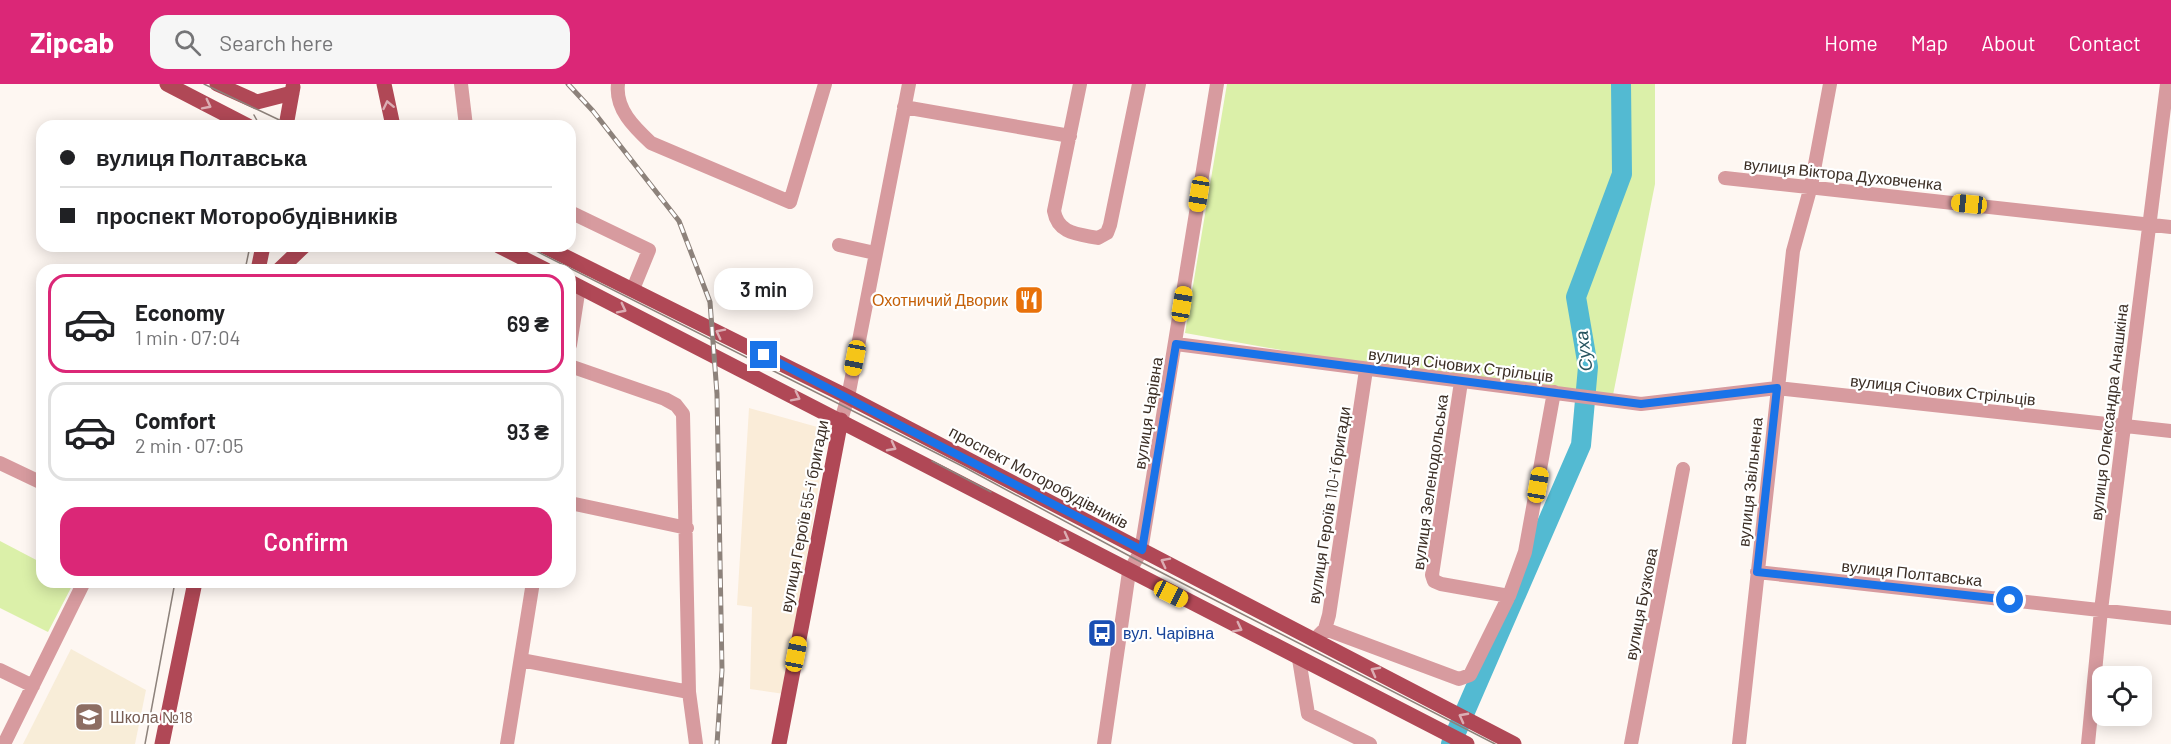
<!DOCTYPE html>
<html lang="en">
<head>
<meta charset="utf-8">
<style>
	:root { --surface:#fff; --page:#f6f6f6; --text:#202124; --muted:#757577; --line:#e0e0e0; --accent:#db2777 }
	body { margin:0; font-family:Barlow,sans-serif; background:var(--page); color:var(--text); height:100vh; display:flex; flex-direction:column; font-size:22px; white-space:nowrap }
	* { box-sizing:border-box; margin:0 }
	p { font-size:20px; color:var(--muted) }
	.icon { flex:none; width:33px; height:33px; fill:none; stroke:currentColor; stroke-width:2; stroke-linecap:round; stroke-linejoin:round }
	.map { position:relative; flex:1; overflow:hidden }
	.side { position:absolute; left:36px; top:180px; width:540px; height:324px; display:flex; flex-direction:column; background:var(--surface); border-radius:18px; box-shadow:0 3px 15px #0003 }
	.side>* { flex:none }
	.banner { position:absolute; left:36px; top:36px; width:540px; height:132px; border-radius:18px; box-shadow:0 3px 15px #0003; display:grid; align-content:center; height:132px; padding:0 24px; background:var(--surface) }
	.controls { position:absolute; left:2092px; top:582px; display:grid; gap:12px }
	.controls a { display:grid; place-items:center; width:60px; height:60px; border-radius:12px; background:var(--surface); box-shadow:0 3px 15px #0003; font-size:30px }
	.end { position:absolute; width:27px; height:27px; margin:-14px; border:8px solid #1a73e8; background:#fff; box-shadow:0 0 0 3px #fff }
	.from { border-radius:50% }
	.bubble { position:absolute; height:42px; border-radius:18px; background:var(--surface); box-shadow:0 3px 15px #0003; font-size:20px; font-weight:600; line-height:42px; text-align:center }
	.car { position:absolute; width:18px; height:36px; margin:-18px -9px; border-radius:8px; box-shadow:0 0 4px 2px #0007; background:linear-gradient(#f5c518 24%,#345 0 40%,#f5c518 0 76%,#345 0 86%,#f5c518 0) }
	.banner b { display:flex; align-items:center; gap:21px; height:57px; font-size:22px }
	.banner b+b { border-top:2px solid var(--line) }
	.banner i { width:15px; height:15px; background:var(--text) }
	ul { padding:10px 0 0; list-style:none }
	li { display:flex; align-items:center; gap:18px; height:99px; margin:0 12px 9px; padding:0 12px; border:3px solid var(--line); border-radius:18px }
	li div { flex:1 }
	li b { display:block; font-size:22px }
	li em { font-style:normal; font-weight:600 }
	li.selected { border-color:var(--accent) }
	li>.icon { width:54px; height:54px; stroke-width:1.5 }
	.button { display:flex; gap:12px; margin-top:auto; padding:12px 24px }
	.button a { flex:1; height:69px; border-radius:18px; background:var(--accent); color:#fff; font-size:24px; font-weight:600; line-height:69px; text-align:center }
	header { display:flex; align-items:center; gap:36px; box-sizing:border-box; height:84px; padding:0 30px; background:var(--accent); color:#fff }
	header strong { font-size:28px }
	nav { display:flex; gap:33px; margin-inline-start:auto; font-size:21px }
	.search { width:420px; height:54px; background:var(--page); display:flex; align-items:center; gap:15px; box-sizing:border-box; padding:0 21px; border-radius:18px; color:var(--muted); font-size:22px }
	.map>svg:first-child { display:block }
	.industrial { fill:#faecd8 }
	.education { fill:#f8edd8 }
	.green { fill:#dbf0a9 }
	.lines { fill:none; stroke-linecap:round; stroke-linejoin:round }
	.river { stroke:#53bad2; stroke-width:20 }
	.minor { stroke:#d79b9f; stroke-width:14 }
	.major { stroke:#b04856; stroke-width:15 }
	.tram { stroke:#8d827b; stroke-width:1.5 }
	.rail-casing { stroke:#8d827b; stroke-width:5 }
	.rail { stroke:#fff; stroke-width:3; stroke-dasharray:9; stroke-linecap:butt }
	.oneway { stroke:#dbadb3 }
	.route { stroke:#1a73e8; stroke-width:8 }
	.labels { text-anchor:middle; stroke-width:4.5; stroke-linejoin:round; paint-order:stroke }
	.street-label { font-size:16px; fill:#3c2f26; stroke:#fff }
	.food-label { font-size:16px; fill:#c56008; stroke:#fff; text-anchor:end }
	.transit-label { font-size:16px; fill:#164399; stroke:#fff; text-anchor:start }
	.education-label { font-size:16px; fill:#785e54; stroke:#fff; text-anchor:start }
	.water-label { font-size:18px; font-style:italic; fill:#27545f; stroke:#fff }
</style>
</head>
<body>
<header>
<strong>Zipcab</strong>
<div class="search"><svg class="icon" aria-label="search" viewBox="0 0 24 24"><circle cx="10" cy="10" r="6"/><path d="M15 15l6 6"/></svg>Search here</div>
<nav><a>Home</a><a>Map</a><a>About</a><a>Contact</a></nav>
</header>
<div class="map">
<svg width="2171" height="660" viewBox="0 0 2171 660">
	<rect width="100%" height="100%" fill="#fef7f2"/>
	<path class="industrial" d="M 749,324 L 828,346 L 784,610 L 750,605 L 752,523 L 737,521 Z"/>
	<path class="education" d="M 71,565 L 146,606 L 135,660 L 23,660 Z"/>
	<path class="green" d="M 1227,0 L 1655,0 L 1655,100 L 1613,311 L 1366,281 L 1185,249 Z
		M 0,457 L 42,479 L 42,498 L 74,498 L 48,548 L 0,524 Z"/>
	<g class="lines">
		<path class="river" d="M 1451,660 L 1581,361 L 1588,283 L 1576,213 L 1622,90 L 1621,0"/>
		<path class="minor" d="M 461,0 L 466,42
			M 618,0 C 615,25 634,43 651,59 L 790,118 L 825,0
			M 1080,0 L 1054,127 C 1058,150 1078,150 1098,154 L 1107,149 L 1110,141 L 1139,0
			M 904,23 L 1070,52
			M 1725,94 L 2171,143
			M 570,128 L 649,166 L 633,205
			M 839,161 L 875,169
			M 1176,260 L 1641,320 L 1777,304 L 2171,347
			M 570,261 L 579,203
			M 570,282 L 665,315 L 676,321 L 683,330 L 689,608 L 696,660
			M 1461,298 L 1432,491 L 1434,497 L 1441,500 L 1509,512
			M 841,336 L 848,313 L 909,0
			M 0,379 L 42,399
			M 570,419 L 687,444
			M 1757,488 L 2171,534
			M 1325,545 L 1459,595 L 1470,591 L 1509,512 L 1525,468 L 1554,308
			M 1319,551 L 1325,545 L 1329,531 L 1366,286
			M 1299,575 L 1308,630 L 1370,660
			M 521,576 L 689,608
			M 0,586 L 33,602
			M 4,660 L 84,498
			M 507,660 L 533,498
			M 1104,660 L 1129,488 L 1141,467 L 1217,0
			M 1631,660 L 1683,385
			M 1739,660 L 1793,167 L 1811,102 L 1830,0
			M 2088,660 L 2101,526 L 2167,0"/>
		<path class="major" d="M 167,0 L 248,42
			M 217,0 L 257,18 L 292,9
			M 384,0 L 393,42
			M 286,42 L 293,3
			M 499,162 L 546,186
			M 544,162 L 848,313 L 1514,660
			M 258,186 L 263,162
			M 279,186 L 304,162
			M 570,198 L 1467,660
			M 162,660 L 195,498
			M 779,660 L 841,336"/>
		<path class="tram" d="M 204,0 L 292,42
			M 254,31 L 260,42
			M 526,162 L 964,383 L 1137,476 L 1495,660
			M 245,186 L 250,162
			M 932,377 L 991,408
			M 145,660 L 175,498"/>
		<g class="rail-casing">
			<path id="rail" d="M 568,0 L 593,27 L 679,137 L 710,218 L 717,310 L 722,586 L 717,660"/>
		</g>
		<use href="#rail" class="rail"/>
	</g>
	<defs><path id="oneway-chevron" d="M-2-3.5L2.5 0L-2 3.5" fill="none" stroke-width="1.6" stroke-linecap="round" stroke-linejoin="round" transform="scale(1.5)"/></defs>
	<g class="oneway">
		<use href="#oneway-chevron" transform="translate(207 21) rotate(27)"/>
		<use href="#oneway-chevron" transform="translate(388 21) rotate(-102)"/>
		<use href="#oneway-chevron" transform="translate(622 225) rotate(27)"/>
		<use href="#oneway-chevron" transform="translate(720 249) rotate(-153)"/>
		<use href="#oneway-chevron" transform="translate(796 313) rotate(27)"/>
		<use href="#oneway-chevron" transform="translate(892 363) rotate(28)"/>
		<use href="#oneway-chevron" transform="translate(1065 454) rotate(28)"/>
		<use href="#oneway-chevron" transform="translate(1165 478) rotate(-153)"/>
		<use href="#oneway-chevron" transform="translate(1238 544) rotate(27)"/>
		<use href="#oneway-chevron" transform="translate(1375 587) rotate(-152)"/>
		<use href="#oneway-chevron" transform="translate(1463 633) rotate(-152)"/>
	</g>
	<g class="lines">
		<path class="route" d="M 764,271 L 1142,466 L 1176,260 L 1641,320 L 1777,304 L 1757,488 L 2010,516"/>
	</g>
	<defs>
		<g id="restaurant-square" transform="scale(1.5)"><rect x="-9" y="-9" width="18" height="18" rx="4" fill="#e8710a" stroke="#fff"/><path d="M-5-6h1v4h1v-4h1v4h1v-4h1v5L-1.5 .5V6h-2V.5L-5-1ZM5-6V6H3V1.5H1.5Q1.5-4 5-6Z" fill="#fff"/></g>
		<g id="bus-square" transform="scale(1.5)"><rect x="-9" y="-9" width="18" height="18" rx="4" fill="#1a4fb4" stroke="#fff"/><path d="M-5-6H5V4H4V6H2V4H-2V6H-4V4H-5ZM-3.5-4V0h7V-4ZM-3.5 1.2v1.5H-2V1.2ZM2 1.2v1.5H3.5V1.2Z" fill="#fff"/></g>
		<g id="school-square" transform="scale(1.5)"><rect x="-9" y="-9" width="18" height="18" rx="4" fill="#8d6e63" stroke="#fff"/><path d="M0-5L7-2L0 1L-7-2ZM-4 1L0 2.5L4 1V4Q0 6-4 4Z" fill="#fff"/></g>
	</defs>
	<g fill-rule="evenodd">
		<use href="#restaurant-square" x="1029" y="216"/>
		<use href="#bus-square" x="1102" y="549"/>
		<use href="#school-square" x="89" y="633"/>
	</g>
	<g class="labels">
		<g class="street-label">
			<text transform="translate(1843 90) rotate(6)" y="6">вулиця Віктора Духовченка</text>
			<text transform="translate(1461 281) rotate(7)" y="6">вулиця Січових Стрільців</text>
			<text transform="translate(1943 306) rotate(6)" y="6">вулиця Січових Стрільців</text>
			<text transform="translate(2109 328) rotate(-83)" y="6">вулиця Олександра Анашкіна</text>
			<text transform="translate(1148 329) rotate(-81)" y="6">вулиця Чарівна</text>
			<text transform="translate(1039 393) rotate(28)" y="6">проспект Моторобудівників</text>
			<text transform="translate(1430 398) rotate(-82)" y="6">вулиця Зеленодольська</text>
			<text transform="translate(1750 398) rotate(-84)" y="6">вулиця Звільнена</text>
			<text transform="translate(1329 421) rotate(-81)" y="6">вулиця Героїв 110-ї бригади</text>
			<text transform="translate(804 432) rotate(-79)" y="6">вулиця Героїв 55-ї бригади</text>
			<text transform="translate(1912 489) rotate(6)" y="6">вулиця Полтавська</text>
			<text transform="translate(1641 520) rotate(-79)" y="6">вулиця Бузкова</text>
		</g>
		<g class="food-label">
			<text x="1008" y="222">Охотничий Дворик</text>
		</g>
		<g class="transit-label">
			<text x="1123" y="555">вул. Чарівна</text>
		</g>
		<g class="education-label">
			<text x="110" y="639">Школа №18</text>
		</g>
		<g class="water-label">
			<text transform="translate(1584 267) rotate(-97)" y="6">Суха</text>
		</g>
	</g>
</svg>
<div class="controls">
<a><svg class="icon" aria-label="locate" viewBox="0 0 24 24"><circle cx="12" cy="12" r="6"/><path d="M12 2v4M12 18v4M2 12h4M18 12h4"/></svg></a>
</div>
<i class="end from" style="left:2010px;top:516px"></i>
<i class="end" style="left:764px;top:271px"></i>
<div class="bubble" style="left:714px;top:184px;width:99px">3 min</div>
<i class="car" style="left:1199px;top:110px;rotate:189deg"></i>
<i class="car" style="left:1969px;top:120px;rotate:276deg"></i>
<i class="car" style="left:1182px;top:220px;rotate:9deg"></i>
<i class="car" style="left:855px;top:274px;rotate:191deg"></i>
<i class="car" style="left:1538px;top:401px;rotate:10deg"></i>
<i class="car" style="left:1171px;top:510px;rotate:117deg"></i>
<i class="car" style="left:796px;top:570px;rotate:11deg"></i>
<div class="banner">
<b><i class="from"></i>вулиця Полтавська</b>
<b><i></i>проспект Моторобудівників</b>
</div>
<section class="side">
<ul>
<li class="selected"><svg class="icon" aria-label="car" viewBox="0 0 24 24"><path d="M5 17H2v-5l4-1 3-4h7l3 4 3 1v5h-3M9 17h6M6 11h13"/><circle cx="7" cy="17" r="2"/><circle cx="17" cy="17" r="2"/></svg><div><b>Economy</b><p>1 min · 07:04</p></div><em>69 ₴</em></li>
<li><svg class="icon" aria-label="car" viewBox="0 0 24 24"><path d="M5 17H2v-5l4-1 3-4h7l3 4 3 1v5h-3M9 17h6M6 11h13"/><circle cx="7" cy="17" r="2"/><circle cx="17" cy="17" r="2"/></svg><div><b>Comfort</b><p>2 min · 07:05</p></div><em>93 ₴</em></li>
</ul>
<div class="button"><a>Confirm</a></div>
</section>
</div>
</body>
</html>
